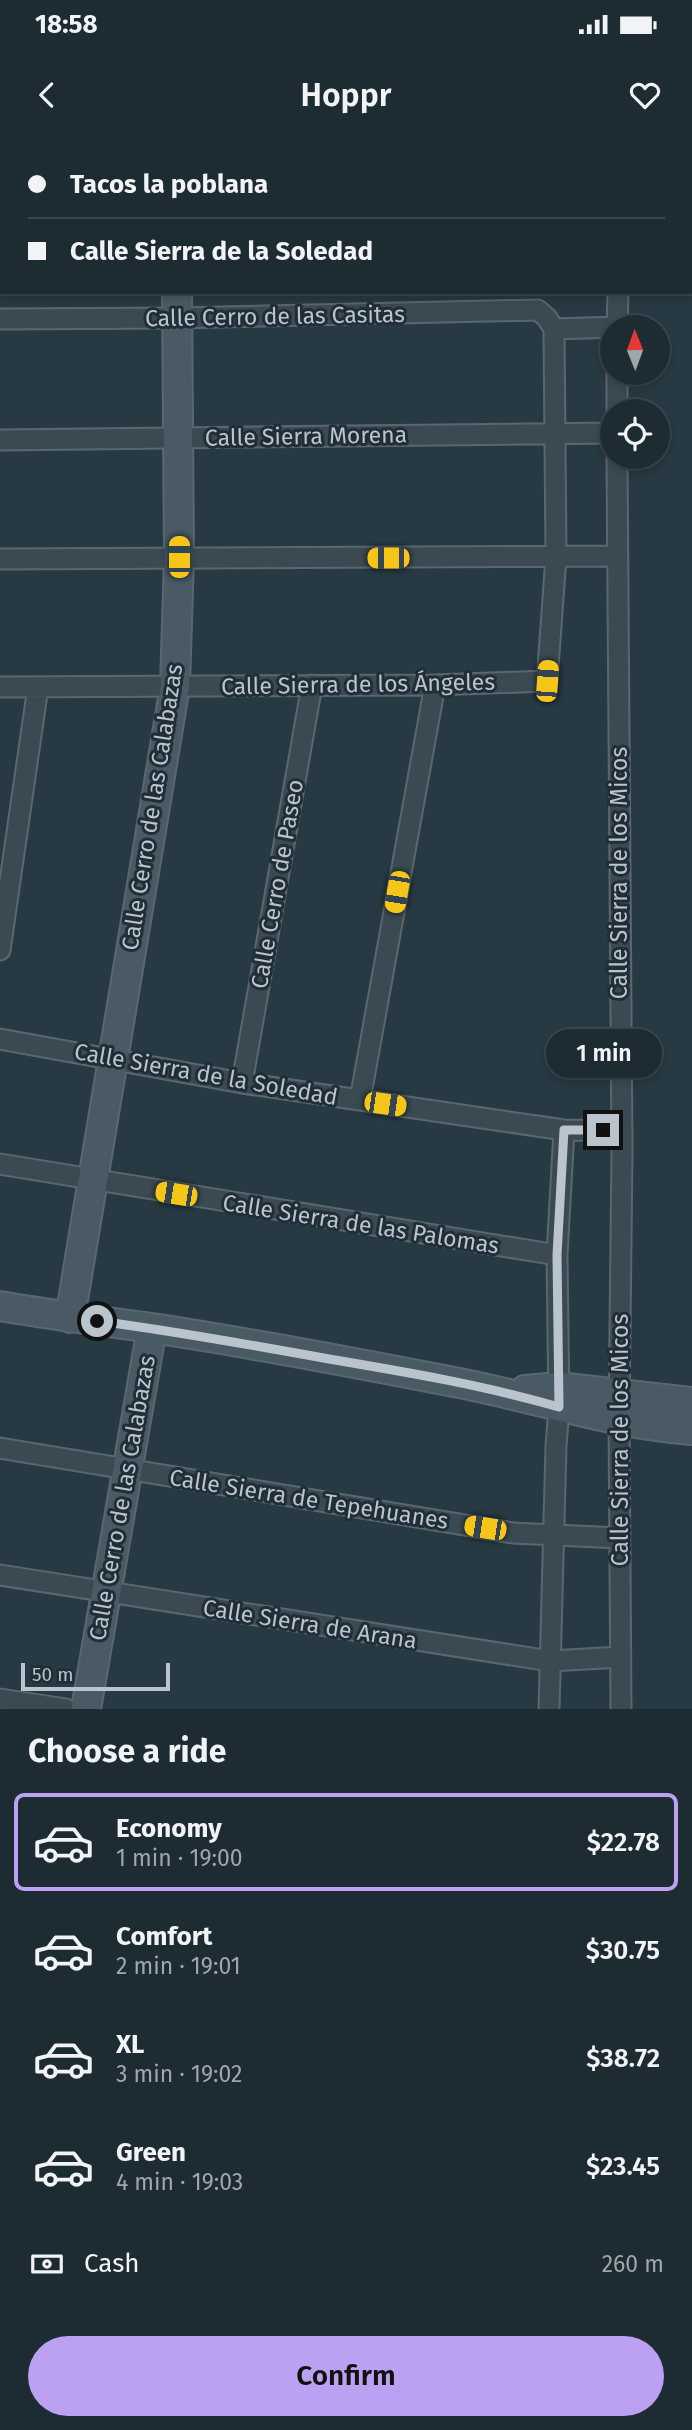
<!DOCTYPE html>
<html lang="en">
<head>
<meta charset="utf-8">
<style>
	:root { --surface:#1d2b32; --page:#2a373e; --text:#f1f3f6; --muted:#a0a7ac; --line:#3b474d; --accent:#bca0f2 }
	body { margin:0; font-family:"Fira Sans",sans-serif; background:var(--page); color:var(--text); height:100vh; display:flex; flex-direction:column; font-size:26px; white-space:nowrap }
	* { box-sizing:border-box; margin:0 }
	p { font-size:23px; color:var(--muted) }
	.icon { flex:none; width:38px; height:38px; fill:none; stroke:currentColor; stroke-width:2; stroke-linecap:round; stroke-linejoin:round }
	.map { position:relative; height:1569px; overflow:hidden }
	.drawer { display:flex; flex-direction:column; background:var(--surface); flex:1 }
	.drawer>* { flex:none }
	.top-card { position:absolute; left:0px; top:0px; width:693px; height:154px; box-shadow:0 4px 10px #0003,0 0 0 2px var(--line); display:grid; align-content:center; height:154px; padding:0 28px; background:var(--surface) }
	.needle { width:46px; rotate:359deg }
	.buttons { position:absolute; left:600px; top:175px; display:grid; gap:14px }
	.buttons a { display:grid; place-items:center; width:70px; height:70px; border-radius:50%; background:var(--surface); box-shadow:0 4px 10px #0003,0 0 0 2px var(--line); font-size:35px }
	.scale { position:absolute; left:21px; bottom:18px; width:149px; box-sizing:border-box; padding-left:7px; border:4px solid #b9c4cc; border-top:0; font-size:19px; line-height:24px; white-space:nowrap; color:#b9c4cc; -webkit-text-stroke:5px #202f37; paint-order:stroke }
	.end { position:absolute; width:32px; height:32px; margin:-16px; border:9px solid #b9c4cc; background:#111; box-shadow:0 0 0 4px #111 }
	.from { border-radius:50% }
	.bubble { position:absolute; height:49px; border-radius:24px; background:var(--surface); box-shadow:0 4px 10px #0003,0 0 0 2px var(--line); font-size:23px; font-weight:600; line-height:49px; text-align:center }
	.car { position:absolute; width:21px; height:42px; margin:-21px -10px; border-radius:9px; box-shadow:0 0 5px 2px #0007; background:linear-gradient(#f5c518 24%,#345 0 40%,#f5c518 0 76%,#345 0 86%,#f5c518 0) }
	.top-card b { display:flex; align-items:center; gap:24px; height:66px; font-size:26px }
	.top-card b+b { border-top:2px solid var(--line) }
	.top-card i { width:18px; height:18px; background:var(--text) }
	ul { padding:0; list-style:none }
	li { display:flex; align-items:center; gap:21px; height:98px; margin:0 14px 10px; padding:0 14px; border:4px solid transparent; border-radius:10px }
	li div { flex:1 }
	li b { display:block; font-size:26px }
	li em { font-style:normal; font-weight:600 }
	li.active { border-color:var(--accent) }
	li>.icon { width:63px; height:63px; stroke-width:1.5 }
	h2 { padding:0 28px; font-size:32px; line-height:84px }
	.pay { display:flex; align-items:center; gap:18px; height:77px; padding:0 28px; font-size:26px }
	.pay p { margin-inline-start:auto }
	.button { display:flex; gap:14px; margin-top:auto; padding:14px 28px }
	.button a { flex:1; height:80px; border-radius:42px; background:var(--accent); color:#111; font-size:28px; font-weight:600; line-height:80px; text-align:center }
	.status { display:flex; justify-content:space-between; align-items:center; height:49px; padding:0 35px; background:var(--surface); direction:ltr }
	.status svg { height:19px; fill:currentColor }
	header { display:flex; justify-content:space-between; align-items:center; height:91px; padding:0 28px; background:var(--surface); font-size:32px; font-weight:600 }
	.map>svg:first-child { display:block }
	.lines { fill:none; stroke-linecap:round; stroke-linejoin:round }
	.street-casing { stroke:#5a676f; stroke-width:23 }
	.secondary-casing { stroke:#5a676f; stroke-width:32 }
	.street { stroke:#3b4a52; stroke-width:19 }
	.secondary { stroke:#495a65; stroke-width:28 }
	.route { stroke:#b9c4cc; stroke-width:9 }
	.labels { text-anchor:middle; stroke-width:6; stroke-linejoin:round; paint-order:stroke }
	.street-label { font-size:23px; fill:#b9c4cc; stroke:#202f37 }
</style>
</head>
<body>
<div class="status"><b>18:58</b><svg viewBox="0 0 49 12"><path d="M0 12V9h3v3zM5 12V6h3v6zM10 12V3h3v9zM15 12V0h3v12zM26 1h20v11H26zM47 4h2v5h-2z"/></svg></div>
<header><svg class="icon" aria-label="back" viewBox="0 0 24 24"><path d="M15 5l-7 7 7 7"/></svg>Hoppr<svg class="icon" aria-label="heart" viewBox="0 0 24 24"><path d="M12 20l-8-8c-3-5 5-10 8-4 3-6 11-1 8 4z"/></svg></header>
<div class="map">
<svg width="692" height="1569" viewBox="0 0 692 1569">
	<rect width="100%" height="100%" fill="#273942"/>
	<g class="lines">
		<g class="street-casing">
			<path id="street" d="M 615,0 L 615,2
				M 468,2 L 468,0
				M 0,36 L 2,36
				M 691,41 L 692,41
				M 0,179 L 178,178 L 538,170 L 547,178 L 554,189 L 556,417 L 547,541 L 435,545 L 0,547
				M 617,187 L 618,152
				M 554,189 L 617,187
				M 617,271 L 617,233
				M 0,300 L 612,293
				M 617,317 L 622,1010 L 619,1280 L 621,1569
				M 0,419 L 617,416
				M 0,810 L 38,547
				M 0,899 L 242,943 L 360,960 L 564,990 L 622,991
				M 242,943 L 312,545
				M 360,960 L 435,545
				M 0,1024 L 557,1115
				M 0,1308 L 513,1393 L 619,1398
				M 0,1435 L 550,1521 L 621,1517
				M 0,1559 L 66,1569
				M 549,1569 L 556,1306 L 559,1267 L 557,1115 L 564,990"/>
		</g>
		<g class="secondary-casing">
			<path id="secondary" d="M 147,0 L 149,2
				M 0,1166 C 51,1175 101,1181 152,1188 C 253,1203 354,1223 454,1242 C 534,1257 610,1284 692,1290
				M 70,1178 L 175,546 L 179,417 L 177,152
				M 525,1250 L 558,1247 L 692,1262
				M 86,1569 L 152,1188"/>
		</g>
		<use href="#street" class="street"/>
		<use href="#secondary" class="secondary"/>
	</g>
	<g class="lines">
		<path class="route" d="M 97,1181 C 175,1191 252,1205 329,1219 C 406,1232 483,1245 559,1267 L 557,1115 L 564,990 L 603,990"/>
	</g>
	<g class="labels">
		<g class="street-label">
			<text transform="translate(275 176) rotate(-1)" y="8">Calle Cerro de las Casitas</text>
			<text transform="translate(306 296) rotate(-1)" y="8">Calle Sierra Morena</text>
			<text transform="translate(358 544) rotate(-1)" y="8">Calle Sierra de los Ángeles</text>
			<text transform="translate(152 667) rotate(-81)" y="8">Calle Cerro de las Calabazas</text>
			<text transform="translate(619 733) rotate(-90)" y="8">Calle Sierra de los Micos</text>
			<text transform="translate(277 744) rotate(-80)" y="8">Calle Cerro de Paseo</text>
			<text transform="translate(206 934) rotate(10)" y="8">Calle Sierra de la Soledad</text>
			<text transform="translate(361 1084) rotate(9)" y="8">Calle Sierra de las Palomas</text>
			<text transform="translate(620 1300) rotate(-90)" y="8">Calle Sierra de los Micos</text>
			<text transform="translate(122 1358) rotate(-80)" y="8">Calle Cerro de las Calabazas</text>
			<text transform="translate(309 1359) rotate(9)" y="8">Calle Sierra de Tepehuanes</text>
			<text transform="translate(310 1484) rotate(9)" y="8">Calle Sierra de Arana</text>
		</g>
	</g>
</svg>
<div class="buttons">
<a><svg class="needle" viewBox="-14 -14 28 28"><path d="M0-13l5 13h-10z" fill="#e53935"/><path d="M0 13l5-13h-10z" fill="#a0a7ac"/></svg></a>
<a><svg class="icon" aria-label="locate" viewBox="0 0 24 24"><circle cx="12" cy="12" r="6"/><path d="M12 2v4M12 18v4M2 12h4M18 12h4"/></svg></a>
</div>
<div class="scale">50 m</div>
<i class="end from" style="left:97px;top:1181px"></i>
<i class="end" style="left:603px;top:990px"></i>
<div class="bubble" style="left:546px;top:889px;width:116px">1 min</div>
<i class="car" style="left:179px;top:417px;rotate:0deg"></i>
<i class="car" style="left:388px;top:418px;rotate:270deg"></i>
<i class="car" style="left:547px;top:541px;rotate:4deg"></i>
<i class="car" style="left:397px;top:752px;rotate:190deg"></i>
<i class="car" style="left:385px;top:964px;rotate:98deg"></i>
<i class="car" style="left:176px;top:1054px;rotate:279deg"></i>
<i class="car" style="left:485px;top:1388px;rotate:279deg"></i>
<div class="top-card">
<b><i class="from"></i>Tacos la poblana</b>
<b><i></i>Calle Sierra de la Soledad</b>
</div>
</div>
<section class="drawer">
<h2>Choose a ride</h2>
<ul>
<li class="active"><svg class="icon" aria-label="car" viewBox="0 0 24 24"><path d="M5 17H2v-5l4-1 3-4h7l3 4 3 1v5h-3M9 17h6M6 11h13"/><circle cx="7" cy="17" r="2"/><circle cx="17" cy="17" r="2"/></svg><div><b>Economy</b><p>1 min · 19:00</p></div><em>$22.78</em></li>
<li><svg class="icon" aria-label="car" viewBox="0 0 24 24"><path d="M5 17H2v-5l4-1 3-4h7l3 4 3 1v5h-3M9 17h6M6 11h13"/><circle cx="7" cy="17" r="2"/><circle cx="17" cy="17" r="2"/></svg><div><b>Comfort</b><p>2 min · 19:01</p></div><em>$30.75</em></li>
<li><svg class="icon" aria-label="car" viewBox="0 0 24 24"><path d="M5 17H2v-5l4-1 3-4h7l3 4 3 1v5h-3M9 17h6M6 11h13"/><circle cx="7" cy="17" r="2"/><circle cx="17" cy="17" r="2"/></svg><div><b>XL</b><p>3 min · 19:02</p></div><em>$38.72</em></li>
<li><svg class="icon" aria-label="car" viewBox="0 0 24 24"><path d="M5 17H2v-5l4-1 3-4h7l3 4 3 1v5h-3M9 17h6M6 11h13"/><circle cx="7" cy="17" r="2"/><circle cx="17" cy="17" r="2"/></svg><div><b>Green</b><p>4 min · 19:03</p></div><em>$23.45</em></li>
</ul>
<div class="pay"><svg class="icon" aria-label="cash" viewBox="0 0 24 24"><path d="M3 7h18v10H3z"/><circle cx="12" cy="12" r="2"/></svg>Cash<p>260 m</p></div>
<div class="button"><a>Confirm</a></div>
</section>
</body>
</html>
